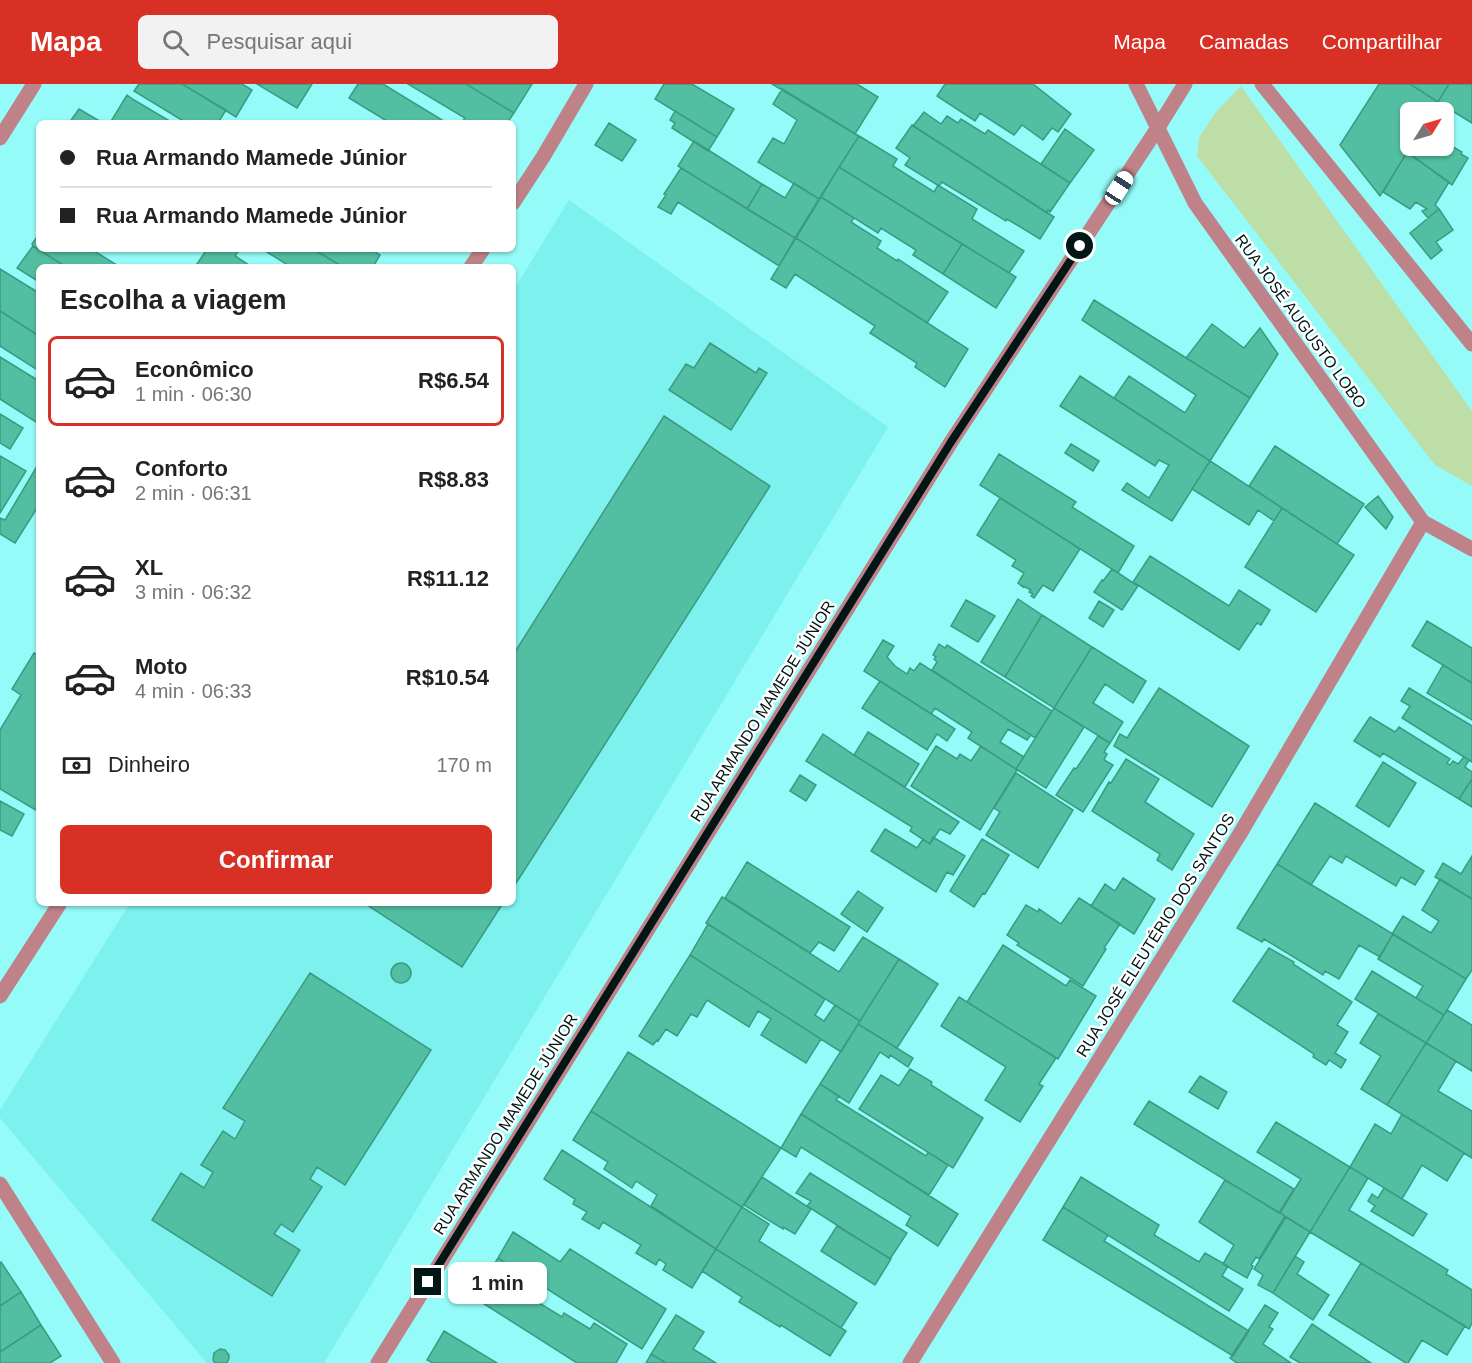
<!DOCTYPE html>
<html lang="pt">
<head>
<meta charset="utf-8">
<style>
	:root { --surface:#fff; --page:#f2f2f2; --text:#222; --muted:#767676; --line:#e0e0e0; --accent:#d93025 }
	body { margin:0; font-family:Helvetica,sans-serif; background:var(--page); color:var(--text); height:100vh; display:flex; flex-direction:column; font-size:22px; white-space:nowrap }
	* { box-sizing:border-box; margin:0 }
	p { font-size:20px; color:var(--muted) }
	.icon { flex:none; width:33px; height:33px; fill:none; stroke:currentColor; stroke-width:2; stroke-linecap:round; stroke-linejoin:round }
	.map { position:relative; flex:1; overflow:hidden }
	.sheet { position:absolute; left:36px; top:180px; width:480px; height:642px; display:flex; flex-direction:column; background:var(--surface); border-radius:9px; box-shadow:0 2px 4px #0004 }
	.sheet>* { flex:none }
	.guide { position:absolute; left:36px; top:36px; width:480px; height:132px; border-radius:9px; box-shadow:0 2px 4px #0004; display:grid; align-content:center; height:132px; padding:0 24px; background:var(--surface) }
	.needle { width:39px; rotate:53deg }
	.controls { position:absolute; left:1400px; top:18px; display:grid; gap:12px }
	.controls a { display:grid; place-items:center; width:54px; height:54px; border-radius:9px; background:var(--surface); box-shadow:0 2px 4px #0004; font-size:30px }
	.end { position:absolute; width:27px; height:27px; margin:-14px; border:8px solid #011615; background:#fff; box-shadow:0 0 0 3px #fff }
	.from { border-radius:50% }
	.bubble { position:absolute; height:42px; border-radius:9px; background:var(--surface); box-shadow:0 2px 4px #0004; font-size:20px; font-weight:600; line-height:42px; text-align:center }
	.car { position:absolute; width:18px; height:36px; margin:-18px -9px; border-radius:8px; box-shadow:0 0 4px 2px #0007; background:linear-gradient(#fff 24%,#345 0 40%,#fff 0 76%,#345 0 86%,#fff 0) }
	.guide b { display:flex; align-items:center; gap:21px; height:57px; font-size:22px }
	.guide b+b { border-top:2px solid var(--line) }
	.guide i { width:15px; height:15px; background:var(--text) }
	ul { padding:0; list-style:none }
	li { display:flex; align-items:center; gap:18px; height:90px; margin:0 12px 9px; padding:0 12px; border:3px solid transparent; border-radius:9px }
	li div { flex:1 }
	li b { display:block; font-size:22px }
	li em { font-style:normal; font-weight:600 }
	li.selected { border-color:var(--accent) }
	li>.icon { width:54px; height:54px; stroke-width:1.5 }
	h2 { padding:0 24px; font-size:27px; line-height:72px }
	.pay { display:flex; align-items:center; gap:15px; height:66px; padding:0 24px; font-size:22px }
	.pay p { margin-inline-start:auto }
	.action { display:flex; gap:12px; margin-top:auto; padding:12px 24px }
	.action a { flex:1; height:69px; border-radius:9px; background:var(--accent); color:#fff; font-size:24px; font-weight:600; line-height:69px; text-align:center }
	header { display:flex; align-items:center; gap:36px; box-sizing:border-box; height:84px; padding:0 30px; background:var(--accent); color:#fff }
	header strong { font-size:28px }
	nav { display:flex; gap:33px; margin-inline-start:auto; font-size:21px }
	.search { width:420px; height:54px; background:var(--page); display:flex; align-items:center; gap:15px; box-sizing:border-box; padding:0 21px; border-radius:9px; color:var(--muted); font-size:22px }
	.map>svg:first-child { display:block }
	.built { fill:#7cf1ed }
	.green { fill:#bedea7 }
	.building { fill:#52bfa2; stroke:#3c9a81; stroke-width:1.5 }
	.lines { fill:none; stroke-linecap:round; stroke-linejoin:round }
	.minor { stroke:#bf8288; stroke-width:15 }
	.tertiary { stroke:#bf8288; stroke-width:15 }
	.route { stroke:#011615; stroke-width:8 }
	.labels { text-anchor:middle; stroke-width:5; stroke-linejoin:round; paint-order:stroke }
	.street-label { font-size:16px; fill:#011615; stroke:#fff }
</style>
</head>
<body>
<header>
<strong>Mapa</strong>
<div class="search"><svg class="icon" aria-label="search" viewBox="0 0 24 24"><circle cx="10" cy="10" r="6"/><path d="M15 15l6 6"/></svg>Pesquisar aqui</div>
<nav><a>Mapa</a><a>Camadas</a><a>Compartilhar</a></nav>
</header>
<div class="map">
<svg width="1472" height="1279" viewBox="0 0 1472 1279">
	<rect width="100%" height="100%" fill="#94fbf8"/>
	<path class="built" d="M 569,116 L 888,343 L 324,1279 L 207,1279 L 0,1034 L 0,1026 L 130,819 L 513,819 L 513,207 Z"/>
	<path class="green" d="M 1241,2 L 1472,327 L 1472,402 L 1435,381 L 1197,72 L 1199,54 L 1215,29 Z"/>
	<path class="building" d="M 139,0 L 182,0 L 226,26 L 218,39 L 184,39 L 185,38 L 134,7 Z
		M 182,0 L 242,0 L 252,6 L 236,33 Z
		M 257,0 L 312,0 L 297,24 Z
		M 358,0 L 383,0 L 447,39 L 390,39 L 349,14 Z
		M 408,0 L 466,0 L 514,29 L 507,39 L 461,39 L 465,34 Z
		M 466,0 L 532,0 L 514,29 Z
		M 664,0 L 692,0 L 734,25 L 717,53 L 655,15 Z
		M 772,0 L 857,0 L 878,13 L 855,50 Z
		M 945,0 L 1033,0 L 1071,30 L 1058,48 L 1052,44 L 1043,56 L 1022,41 L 1014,51 L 980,29 L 975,37 L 937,12 Z
		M 1379,0 L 1410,0 L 1438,18 L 1432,28 L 1410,28 L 1411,62 L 1380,112 L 1340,61 Z
		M 1410,0 L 1449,0 L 1438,18 Z
		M 1449,0 L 1472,0 L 1472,39 L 1438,18 Z
		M 782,5 L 859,52 L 819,115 L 758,78 L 773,54 L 784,60 L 797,36 L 773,20 Z
		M 127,11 L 134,16 L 173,39 L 110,39 Z
		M 79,25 L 103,39 L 69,39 Z
		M 675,27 L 717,53 L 708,67 L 672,44 L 675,39 L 670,36 Z
		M 924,28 L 941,40 L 947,32 L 958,39 L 961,35 L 985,50 L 988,46 L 1070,99 L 1050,128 L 1048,126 L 1047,129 L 913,42 Z
		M 609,39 L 636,56 L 622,77 L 595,61 Z
		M 912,41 L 1054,133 L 1040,155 L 1007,135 L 1006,137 L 942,98 L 939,102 L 905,81 L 910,74 L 896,64 Z
		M 1065,45 L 1094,66 L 1070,99 L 1041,80 Z
		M 859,52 L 897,75 L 893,82 L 934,108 L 938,101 L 977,125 L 972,135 L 1024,167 L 1009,189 L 839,83 Z
		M 694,57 L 762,100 L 747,125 L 678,82 Z
		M 1443,57 L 1462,68 L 1461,70 L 1468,74 L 1452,101 L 1407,68 L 1411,62 L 1443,62 Z
		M 1407,68 L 1449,98 L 1435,121 L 1439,125 L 1428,134 L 1422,127 L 1427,125 L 1416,118 L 1410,125 L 1383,108 Z
		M 839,83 L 962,160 L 943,190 L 913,171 L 916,166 L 881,144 L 878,149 L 821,113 Z
		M 681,84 L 795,154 L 779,182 L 678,118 L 671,130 L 658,123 L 666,111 L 664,110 Z
		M 794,99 L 819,115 L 795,154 L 747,125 L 762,100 L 785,114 Z
		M 821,113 L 854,134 L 851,138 L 881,157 L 877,164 L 897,177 L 898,175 L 948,208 L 927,239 L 796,154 Z
		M 1439,125 L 1453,146 L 1436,158 L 1442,166 L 1431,175 L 1410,149 Z
		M 39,150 L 39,165 L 91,165 L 120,183 L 66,183 L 33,162 L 32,160 Z
		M 796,154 L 968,265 L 945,303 L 915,283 L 917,279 L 870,249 L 875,242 L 795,190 L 786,204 L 771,195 Z
		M 962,160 L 1016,193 L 996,224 L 943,190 Z
		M 33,162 L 66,183 L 39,183 L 39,198 L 17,184 Z
		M 207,165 L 240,165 L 235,172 L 252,183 L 203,183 L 197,180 Z
		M 262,165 L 313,165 L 343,183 L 291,183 Z
		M 313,165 L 371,165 L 380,171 L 373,183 L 343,183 Z
		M 0,185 L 39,209 L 39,252 L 0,227 Z
		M 1094,216 L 1250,314 L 1210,377 L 1114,314 L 1129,292 L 1185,329 L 1196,311 L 1082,236 Z
		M 0,227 L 39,252 L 39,287 L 0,262 Z
		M 1212,240 L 1244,264 L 1260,244 L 1278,270 L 1250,314 L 1186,274 Z
		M 710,259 L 756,289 L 759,284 L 767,289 L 731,346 L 669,306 L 686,280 L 694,284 Z
		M 0,273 L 39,297 L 39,340 L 0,315 Z
		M 1080,292 L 1210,377 L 1172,437 L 1122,406 L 1127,399 L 1149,414 L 1169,381 L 1159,376 L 1155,382 L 1060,322 Z
		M 0,330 L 23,344 L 10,365 L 0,359 Z
		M 664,332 L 770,402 L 513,804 L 513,571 Z
		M 1071,360 L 1099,377 L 1093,387 L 1065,369 Z
		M 1275,362 L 1364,420 L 1337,460 L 1249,402 Z
		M 999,370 L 1076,418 L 1072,423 L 1134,462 L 1118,489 L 980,401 Z
		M 0,372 L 26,387 L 0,429 Z
		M 1210,377 L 1282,424 L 1274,437 L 1258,426 L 1249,441 L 1192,405 Z
		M 36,384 L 39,385 L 39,421 L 15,459 L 0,450 L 0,434 L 5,436 Z
		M 1378,412 L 1393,433 L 1386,445 L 1365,423 Z
		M 1000,414 L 1080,465 L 1053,507 L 1043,501 L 1034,514 L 1031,512 L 1033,510 L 1029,508 L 1031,506 L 1023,502 L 1023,503 L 1018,499 L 1024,489 L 1012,482 L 1016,476 L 977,451 Z
		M 1282,424 L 1354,471 L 1316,528 L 1245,483 Z
		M 1150,472 L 1229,522 L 1239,506 L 1270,526 L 1261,541 L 1257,539 L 1239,566 L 1133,498 Z
		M 1112,485 L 1138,502 L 1122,526 L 1094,508 L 1102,496 L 1103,497 Z
		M 1018,515 L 1042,531 L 1005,593 L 981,578 Z
		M 966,516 L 995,532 L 978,558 L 951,542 Z
		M 1099,517 L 1114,526 L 1103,543 L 1089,534 Z
		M 1042,531 L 1092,563 L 1054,624 L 1005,593 Z
		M 1427,537 L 1472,564 L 1472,599 L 1412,562 Z
		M 883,556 L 894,562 L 887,573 L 895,582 L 907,590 L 910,584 L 914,587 L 920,579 L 1031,651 L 1027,656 L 1008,645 L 1000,658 L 1024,673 L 1016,685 L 971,656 L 968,654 L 972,648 L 935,624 L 931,630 L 864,587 Z
		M 939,560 L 945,564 L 947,561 L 1052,627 L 1035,654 L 932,586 L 937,578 L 934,575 L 936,573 L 933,571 Z
		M 1092,563 L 1146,597 L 1133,619 L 1105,600 L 1093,619 L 1123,638 L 1110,659 L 1054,624 Z
		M 34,569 L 39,572 L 39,728 L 0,705 L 0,646 L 21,611 L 12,605 Z
		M 1443,581 L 1472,599 L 1472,636 L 1427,609 Z
		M 880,597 L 955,645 L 947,657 L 937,650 L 927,666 L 862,624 Z
		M 1159,604 L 1249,662 L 1212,723 L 1114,662 L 1120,650 L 1127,654 Z
		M 1409,604 L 1472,642 L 1472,678 L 1402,634 L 1410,622 L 1401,617 Z
		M 1054,624 L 1084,643 L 1046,704 L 1016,685 Z
		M 1370,633 L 1395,648 L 1399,643 L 1450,675 L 1447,679 L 1450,681 L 1453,677 L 1458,680 L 1464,673 L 1469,676 L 1465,683 L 1472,688 L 1472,695 L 1459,715 L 1383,669 L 1380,673 L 1354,657 Z
		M 868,648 L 919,680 L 905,703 L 854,671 Z
		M 823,650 L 854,671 L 959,738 L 950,750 L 940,745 L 930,760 L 910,747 L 912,743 L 806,677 Z
		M 1098,652 L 1110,659 L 1104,668 L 1107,670 L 1104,676 L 1113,681 L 1083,728 L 1056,711 L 1074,684 L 1076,685 Z
		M 936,662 L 957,675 L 960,670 L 971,677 L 981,662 L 1017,686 L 980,746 L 911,702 Z
		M 1126,675 L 1159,695 L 1145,718 L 1194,750 L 1172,786 L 1157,776 L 1160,770 L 1092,727 L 1109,698 L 1111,699 Z
		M 1383,678 L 1416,699 L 1389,743 L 1356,722 Z
		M 1016,689 L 1073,726 L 1038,784 L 986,751 L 1000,728 L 994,724 Z
		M 800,691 L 816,701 L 806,717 L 790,707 Z
		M 1472,695 L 1472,723 L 1459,715 Z
		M 0,717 L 24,730 L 12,752 L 0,746 Z
		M 1315,719 L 1424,787 L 1415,801 L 1401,793 L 1396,802 L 1346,772 L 1342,779 L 1330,772 L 1311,801 L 1277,780 Z
		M 885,745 L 917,764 L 923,755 L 930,760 L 933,753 L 965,772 L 953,791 L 947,788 L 936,808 L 871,767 Z
		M 982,755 L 1009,771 L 985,810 L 983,809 L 974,823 L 950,807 Z
		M 1472,772 L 1472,815 L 1435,793 L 1443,779 L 1461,790 Z
		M 747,778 L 850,843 L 834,867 L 819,858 L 810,869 L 725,814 Z
		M 1277,780 L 1393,850 L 1380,873 L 1359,861 L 1339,895 L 1325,887 L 1323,891 L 1264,855 L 1262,858 L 1237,844 Z
		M 1123,794 L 1155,815 L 1134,850 L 1091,822 L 1105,800 L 1115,807 Z
		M 1440,795 L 1472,815 L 1472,886 L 1466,895 L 1392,850 L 1403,832 L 1431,849 L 1439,837 L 1422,826 Z
		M 858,807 L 883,824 L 867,848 L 841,830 Z
		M 722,813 L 839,888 L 863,853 L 899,875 L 860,937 L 706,839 Z
		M 1079,814 L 1120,840 L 1104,864 L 1106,865 L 1083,902 L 1017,861 L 1019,859 L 1007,851 L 1026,821 L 1038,828 L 1039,825 L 1061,840 Z
		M 364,819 L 503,819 L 462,883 Z
		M 708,840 L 825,915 L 815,931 L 824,937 L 835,921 L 860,937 L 841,968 L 690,871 Z
		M 1393,850 L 1466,895 L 1444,931 L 1416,914 L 1423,902 L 1378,875 Z
		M 1003,861 L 1066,902 L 1070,896 L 1096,912 L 1058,975 L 967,918 Z
		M 1269,864 L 1294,878 L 1293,880 L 1352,918 L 1337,941 L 1348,948 L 1335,969 L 1346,976 L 1341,984 L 1329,976 L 1326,981 L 1313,973 L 1314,970 L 1233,917 Z
		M 690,871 L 821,955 L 806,979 L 761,951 L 771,935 L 758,927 L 749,943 L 707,916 L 697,933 L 691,930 L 677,952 L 666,945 L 658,957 L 657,956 L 653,961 L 639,952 Z
		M 899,875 L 938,900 L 897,964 L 858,940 Z
		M391 889a10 10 0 1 1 20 0a10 10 0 1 1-20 0Z
		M 1372,887 L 1444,931 L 1426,959 L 1355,915 Z
		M 310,889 L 431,966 L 345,1101 L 317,1083 L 310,1095 L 322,1103 L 293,1148 L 281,1140 L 274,1150 L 300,1166 L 272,1212 L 152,1136 L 181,1089 L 204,1104 L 213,1088 L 201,1081 L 223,1047 L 235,1055 L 245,1037 L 223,1024 Z
		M 959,913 L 1056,974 L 1039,1000 L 1043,1002 L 1020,1038 L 985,1016 L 1006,983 L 941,942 Z
		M 1447,926 L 1472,941 L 1472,987 L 1426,959 Z
		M 1378,930 L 1426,959 L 1387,1021 L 1361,1005 L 1381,972 L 1360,959 Z
		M 858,940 L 913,974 L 908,983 L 890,971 L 889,974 L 880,968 L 849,1019 L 820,1000 Z
		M 1426,959 L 1456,977 L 1438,1007 L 1472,1027 L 1472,1074 L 1387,1021 Z
		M 628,968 L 781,1064 L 742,1123 L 591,1027 Z
		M 910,985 L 932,998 L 931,1001 L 983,1034 L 953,1084 L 859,1025 L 881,991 L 899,1002 Z
		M 1200,992 L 1227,1008 L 1218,1025 L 1189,1008 Z
		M 820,1000 L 839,1012 L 836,1016 L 926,1072 L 928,1068 L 948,1081 L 929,1111 L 801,1030 Z
		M 1149,1017 L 1294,1105 L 1279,1129 L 1134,1040 Z
		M 591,1027 L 742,1123 L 716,1165 L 651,1122 L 657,1111 L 636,1097 L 632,1104 L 604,1085 L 608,1078 L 573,1056 Z
		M 801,1030 L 958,1130 L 938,1162 L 906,1141 L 911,1132 L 801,1063 L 796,1073 L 781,1064 Z
		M 1402,1030 L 1464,1069 L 1447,1097 L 1422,1081 L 1402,1115 L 1350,1083 L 1375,1040 L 1391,1050 Z
		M 1276,1038 L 1350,1083 L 1310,1148 L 1280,1129 L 1301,1095 L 1257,1068 Z
		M 562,1066 L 716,1165 L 692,1204 L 663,1186 L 666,1180 L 659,1175 L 656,1181 L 636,1169 L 641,1161 L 603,1138 L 599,1145 L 582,1135 L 587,1128 L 573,1120 L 575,1115 L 544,1095 Z
		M 1350,1083 L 1368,1094 L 1349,1126 L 1448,1186 L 1446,1190 L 1472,1206 L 1472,1239 L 1469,1245 L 1310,1148 Z
		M 810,1089 L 907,1149 L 890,1175 L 807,1122 L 811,1117 L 796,1109 Z
		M 762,1093 L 811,1125 L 795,1150 L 783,1143 L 783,1145 L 744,1121 Z
		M 1081,1093 L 1159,1141 L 1154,1151 L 1199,1178 L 1205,1169 L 1228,1182 L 1222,1192 L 1243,1205 L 1229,1227 L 1063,1123 Z
		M 1225,1096 L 1285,1132 L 1259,1175 L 1256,1173 L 1251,1181 L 1253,1182 L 1247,1194 L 1223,1180 L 1234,1161 L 1199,1138 Z
		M 1384,1104 L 1427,1130 L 1413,1152 L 1371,1127 L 1375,1122 L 1368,1117 L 1372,1110 L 1378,1114 Z
		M 742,1123 L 769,1140 L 759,1157 L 857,1219 L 841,1244 L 716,1165 Z
		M 1063,1123 L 1108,1151 L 1104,1157 L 1249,1247 L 1233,1272 L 1043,1156 Z
		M 1286,1133 L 1310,1148 L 1273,1209 L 1258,1201 L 1263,1191 L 1254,1185 Z
		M 837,1142 L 891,1175 L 875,1201 L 821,1167 Z
		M 513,1148 L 560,1178 L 570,1165 L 666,1225 L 642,1265 L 498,1174 Z
		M 716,1165 L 846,1247 L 830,1272 L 781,1241 L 780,1243 L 739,1218 L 742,1213 L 702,1187 Z
		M 1295,1172 L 1304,1178 L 1297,1190 L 1329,1211 L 1313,1236 L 1273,1209 Z
		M 498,1174 L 527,1193 L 518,1206 L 562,1233 L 564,1229 L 590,1245 L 594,1239 L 627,1260 L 616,1279 L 577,1279 L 473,1213 Z
		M 1,1178 L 21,1208 L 0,1222 L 0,1179 Z
		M 1361,1179 L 1465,1242 L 1447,1271 L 1422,1256 L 1408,1279 L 1406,1279 L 1329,1231 Z
		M 21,1208 L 41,1241 L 0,1268 L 0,1222 Z
		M 1265,1221 L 1278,1229 L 1269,1243 L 1273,1245 L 1263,1260 L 1291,1279 L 1237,1279 L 1230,1274 Z
		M 676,1231 L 704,1248 L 693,1265 L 716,1279 L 666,1279 L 651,1270 Z
		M 1312,1240 L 1371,1279 L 1300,1279 L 1290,1273 Z
		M 41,1241 L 61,1272 L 50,1279 L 0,1279 L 0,1268 Z
		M 444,1247 L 497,1279 L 433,1279 L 427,1276 Z
		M 220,1265 L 225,1266 L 229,1271 L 229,1274 L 227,1279 L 215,1279 L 213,1276 L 214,1269 Z
		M 651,1270 L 666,1279 L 646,1279 Z"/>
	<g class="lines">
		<path class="minor" d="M 0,54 L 34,0
			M 513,119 L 543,73 L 586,0
			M 471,183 L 483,165
			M 0,912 L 60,819
			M 0,1100 L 113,1279
			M 378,1279 L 951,358 L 1157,45 L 1185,0
			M 910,1279 L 1241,748 L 1423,438"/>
		<path class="tertiary" d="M 1136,0 L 1195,119 L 1423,438 L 1472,465
			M 1262,0 L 1472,260"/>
	</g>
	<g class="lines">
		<path class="route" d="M 428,1198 L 951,358 L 1080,162"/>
	</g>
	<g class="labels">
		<g class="street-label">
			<text transform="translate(1301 237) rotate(54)" y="6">RUA JOSÉ AUGUSTO LOBO</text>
			<text transform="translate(762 627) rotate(-58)" y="6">RUA ARMANDO MAMEDE JÚNIOR</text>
			<text transform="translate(1155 851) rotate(-58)" y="6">RUA JOSÉ ELEUTÉRIO DOS SANTOS</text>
			<text transform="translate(505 1040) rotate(-58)" y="6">RUA ARMANDO MAMEDE JÚNIOR</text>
		</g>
	</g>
</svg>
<div class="controls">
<a><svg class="needle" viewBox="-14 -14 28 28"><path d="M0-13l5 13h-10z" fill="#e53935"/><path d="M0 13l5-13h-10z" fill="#767676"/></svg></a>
</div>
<i class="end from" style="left:1080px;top:162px"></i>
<i class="end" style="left:428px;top:1198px"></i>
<div class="bubble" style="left:448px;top:1178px;width:99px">1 min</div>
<i class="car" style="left:1119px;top:104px;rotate:33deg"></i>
<div class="guide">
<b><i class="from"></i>Rua Armando Mamede Júnior</b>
<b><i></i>Rua Armando Mamede Júnior</b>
</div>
<section class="sheet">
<h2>Escolha a viagem</h2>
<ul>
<li class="selected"><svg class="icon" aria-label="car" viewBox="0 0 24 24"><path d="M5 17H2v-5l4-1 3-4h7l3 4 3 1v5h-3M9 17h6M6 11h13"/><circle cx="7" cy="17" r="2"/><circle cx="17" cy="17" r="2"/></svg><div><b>Econômico</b><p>1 min · 06:30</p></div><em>R$6.54</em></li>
<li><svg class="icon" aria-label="car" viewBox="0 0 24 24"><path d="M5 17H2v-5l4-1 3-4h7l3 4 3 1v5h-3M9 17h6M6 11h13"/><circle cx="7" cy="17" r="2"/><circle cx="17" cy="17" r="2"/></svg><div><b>Conforto</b><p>2 min · 06:31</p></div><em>R$8.83</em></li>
<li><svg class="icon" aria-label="car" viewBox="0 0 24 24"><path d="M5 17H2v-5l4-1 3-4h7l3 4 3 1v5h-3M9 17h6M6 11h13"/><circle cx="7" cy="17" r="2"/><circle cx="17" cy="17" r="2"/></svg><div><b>XL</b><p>3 min · 06:32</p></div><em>R$11.12</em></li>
<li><svg class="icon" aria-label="car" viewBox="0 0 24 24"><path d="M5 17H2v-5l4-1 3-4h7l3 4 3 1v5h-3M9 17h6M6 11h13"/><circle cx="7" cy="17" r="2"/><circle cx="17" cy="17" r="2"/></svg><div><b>Moto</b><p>4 min · 06:33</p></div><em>R$10.54</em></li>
</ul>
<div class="pay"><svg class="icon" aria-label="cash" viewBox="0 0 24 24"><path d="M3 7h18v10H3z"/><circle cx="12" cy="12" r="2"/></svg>Dinheiro<p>170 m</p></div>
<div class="action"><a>Confirmar</a></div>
</section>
</div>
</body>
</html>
